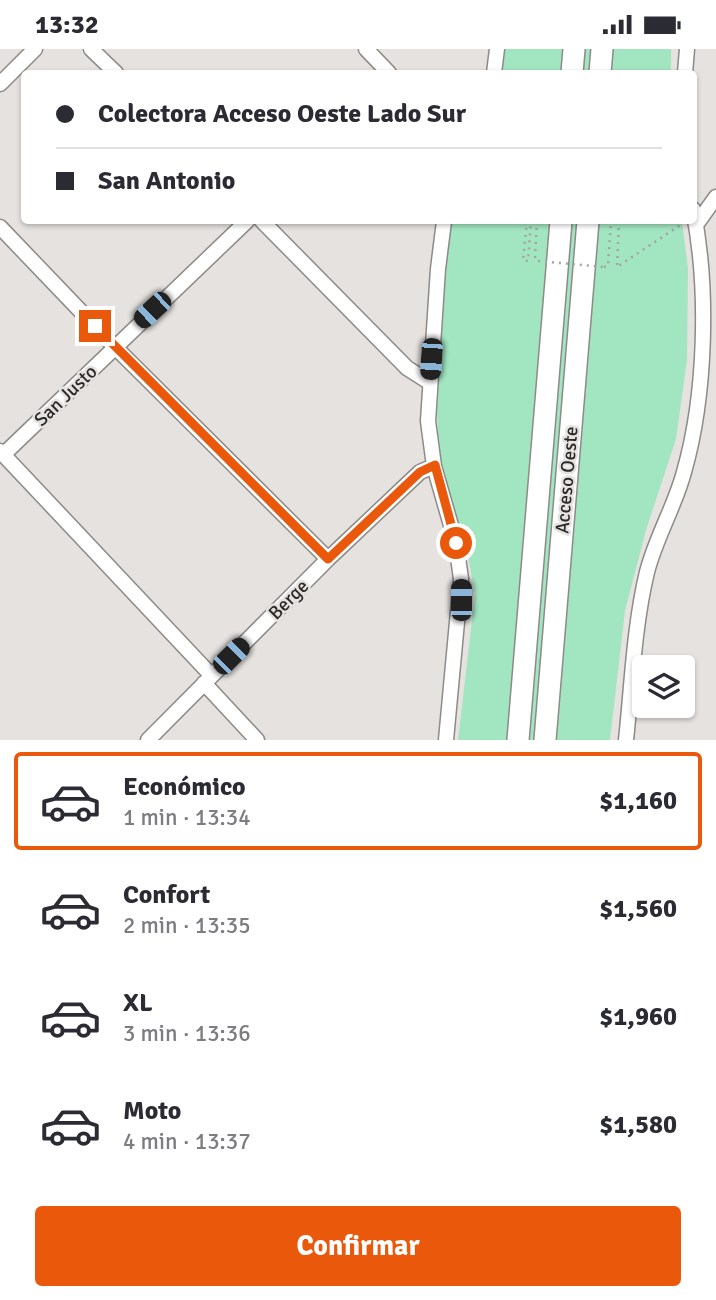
<!DOCTYPE html>
<html lang="es">
<head>
<meta charset="utf-8">
<style>
	:root { --surface:#fff; --page:#f7f7f7; --text:#2b2b33; --muted:#7c7c81; --line:#e1e1e2; --accent:#ea580c }
	body { margin:0; font-family:Signika,sans-serif; background:var(--page); color:var(--text); height:100vh; display:flex; flex-direction:column; font-size:26px; white-space:nowrap }
	* { box-sizing:border-box; margin:0 }
	p { font-size:23px; color:var(--muted) }
	.icon { flex:none; width:38px; height:38px; fill:none; stroke:currentColor; stroke-width:2; stroke-linecap:round; stroke-linejoin:round }
	.map { position:relative; height:691px; overflow:hidden }
	.side { display:flex; flex-direction:column; background:var(--surface); flex:1 }
	.side>* { flex:none }
	.hud { position:absolute; left:21px; top:21px; width:676px; height:154px; border-radius:7px; box-shadow:0 2px 5px #0004; display:grid; align-content:center; height:154px; padding:0 35px; background:var(--surface) }
	.tools { position:absolute; left:632px; top:606px; display:grid; gap:14px }
	.tools a { display:grid; place-items:center; width:63px; height:63px; border-radius:7px; background:var(--surface); box-shadow:0 2px 5px #0004; font-size:35px }
	.end { position:absolute; width:32px; height:32px; margin:-16px; border:9px solid #ea580c; background:#fff; box-shadow:0 0 0 4px #fff }
	.from { border-radius:50% }
	.car { position:absolute; width:21px; height:42px; margin:-21px -10px; border-radius:9px; box-shadow:0 0 5px 2px #0007; background:linear-gradient(#222 24%,#8ab4d8 0 40%,#222 0 76%,#8ab4d8 0 86%,#222 0) }
	.hud b { display:flex; align-items:center; gap:24px; height:66px; font-size:26px }
	.hud b+b { border-top:2px solid var(--line) }
	.hud i { width:18px; height:18px; background:var(--text) }
	ul { padding:12px 0 0; list-style:none }
	li { display:flex; align-items:center; gap:21px; height:98px; margin:0 14px 10px; padding:0 21px; border:4px solid transparent; border-radius:7px }
	li div { flex:1 }
	li b { display:block; font-size:26px }
	li em { font-style:normal; font-weight:700 }
	li.on { border-color:var(--accent) }
	li>.icon { width:63px; height:63px; stroke-width:1.5 }
	.button { display:flex; gap:14px; margin-top:auto; padding:14px 35px }
	.button a { flex:1; height:80px; border-radius:7px; background:var(--accent); color:#fff; font-size:28px; font-weight:700; line-height:80px; text-align:center }
	.status { display:flex; justify-content:space-between; align-items:center; height:49px; padding:0 35px; background:var(--surface); direction:ltr }
	.status svg { height:19px; fill:currentColor }
	.map>svg:first-child { display:block }
	.green { fill:#a2e6c1 }
	.lines { fill:none; stroke-linecap:round; stroke-linejoin:round }
	.minor-casing { stroke:#8d8a88; stroke-width:17 }
	.highway-casing { stroke:#8d8a88; stroke-width:24 }
	.path { stroke:#a6a4a2; stroke-width:2.5; stroke-dasharray:2 5; stroke-linecap:butt }
	.minor { stroke:#fff; stroke-width:14 }
	.highway { stroke:#fff; stroke-width:21 }
	.path-bridge { stroke:#a6a4a2; stroke-width:2.5; stroke-dasharray:2 5; stroke-linecap:butt }
	.route { stroke:#ea580c; stroke-width:9 }
	.labels { text-anchor:middle; stroke-width:5; stroke-linejoin:round; paint-order:stroke }
	.street-label { font-size:19px; fill:#2a2928; stroke:#e5e2e0 }
</style>
</head>
<body>
<div class="status"><b>13:32</b><svg viewBox="0 0 49 12"><path d="M0 12V9h3v3zM5 12V6h3v6zM10 12V3h3v9zM15 12V0h3v12zM26 1h20v11H26zM47 4h2v5h-2z"/></svg></div>
<div class="map">
<svg width="716" height="691" viewBox="0 0 716 691">
	<rect width="100%" height="100%" fill="#e5e2e0"/>
	<path class="green" d="M 501,0 L 671,0 L 671,24 L 500,24 Z
		M 452,172 L 682,172 L 688,220 L 687,311 L 676,390 L 646,481 L 625,562 L 610,691 L 458,691 L 475,545 L 468,507 L 439,409 L 436,341 L 444,223 Z"/>
	<g class="lines">
		<g class="minor-casing">
			<path id="minor" d="M 91,0 L 116,24
				M 366,0 L 389,24
				M 494,24 L 497,0
				M 685,24 L 687,0
				M 0,35 L 35,0
				M 262,172 L 407,319 L 429,333
				M 444,172 L 438,220 L 428,372 L 434,417 L 456,494 L 461,530 L 446,691
				M 696,176 L 716,148
				M 0,178 L 114,297 L 328,510
				M 0,402 L 211,626
				M 4,405 L 247,172
				M 204,634 L 257,691
				M 148,691 L 328,510 L 420,423 L 434,417
				M 626,691 C 632,635 634,577 647,523 C 656,488 675,457 684,423 C 706,346 709,239 693,160"/>
		</g>
		<g class="highway-casing">
			<path id="highway" d="M 572,24 L 574,0
				M 600,24 L 602,0
				M 518,691 L 561,172
				M 545,691 L 588,172"/>
		</g>
		<path class="path" d="M 527,172 L 523,211 L 528,212 L 531,172
			M 537,172 L 535,208 L 538,212
			M 619,172 L 617,218 L 682,175
			M 604,218 L 608,217 L 611,172"/>
		<use href="#minor" class="minor"/>
		<use href="#highway" class="highway"/>
		<path class="path-bridge" d="M 538,212 L 604,218"/>
	</g>
	<g class="lines">
		<path class="route" d="M 95,277 L 328,510 L 420,423 L 435,416 L 456,494"/>
	</g>
	<g class="labels">
		<g class="street-label">
			<text transform="translate(65 346) rotate(-44)" y="7">San Justo</text>
			<text transform="translate(566 431) rotate(-85)" y="7">Acceso Oeste</text>
			<text transform="translate(288 550) rotate(-45)" y="7">Berge</text>
		</g>
	</g>
</svg>
<div class="tools">
<a><svg class="icon" aria-label="layers" viewBox="0 0 24 24"><path d="M12 4l9 5-9 5-9-5zM3 14l9 5 9-5"/></svg></a>
</div>
<i class="end from" style="left:456px;top:494px"></i>
<i class="end" style="left:95px;top:277px"></i>
<i class="car" style="left:152px;top:261px;rotate:227deg"></i>
<i class="car" style="left:431px;top:310px;rotate:184deg"></i>
<i class="car" style="left:461px;top:551px;rotate:0deg"></i>
<i class="car" style="left:231px;top:607px;rotate:45deg"></i>
<div class="hud">
<b><i class="from"></i>Colectora Acceso Oeste Lado Sur</b>
<b><i></i>San Antonio</b>
</div>
</div>
<section class="side">
<ul>
<li class="on"><svg class="icon" aria-label="car" viewBox="0 0 24 24"><path d="M5 17H2v-5l4-1 3-4h7l3 4 3 1v5h-3M9 17h6M6 11h13"/><circle cx="7" cy="17" r="2"/><circle cx="17" cy="17" r="2"/></svg><div><b>Económico</b><p>1 min · 13:34</p></div><em>$1,160</em></li>
<li><svg class="icon" aria-label="car" viewBox="0 0 24 24"><path d="M5 17H2v-5l4-1 3-4h7l3 4 3 1v5h-3M9 17h6M6 11h13"/><circle cx="7" cy="17" r="2"/><circle cx="17" cy="17" r="2"/></svg><div><b>Confort</b><p>2 min · 13:35</p></div><em>$1,560</em></li>
<li><svg class="icon" aria-label="car" viewBox="0 0 24 24"><path d="M5 17H2v-5l4-1 3-4h7l3 4 3 1v5h-3M9 17h6M6 11h13"/><circle cx="7" cy="17" r="2"/><circle cx="17" cy="17" r="2"/></svg><div><b>XL</b><p>3 min · 13:36</p></div><em>$1,960</em></li>
<li><svg class="icon" aria-label="car" viewBox="0 0 24 24"><path d="M5 17H2v-5l4-1 3-4h7l3 4 3 1v5h-3M9 17h6M6 11h13"/><circle cx="7" cy="17" r="2"/><circle cx="17" cy="17" r="2"/></svg><div><b>Moto</b><p>4 min · 13:37</p></div><em>$1,580</em></li>
</ul>
<div class="button"><a>Confirmar</a></div>
</section>
</body>
</html>
